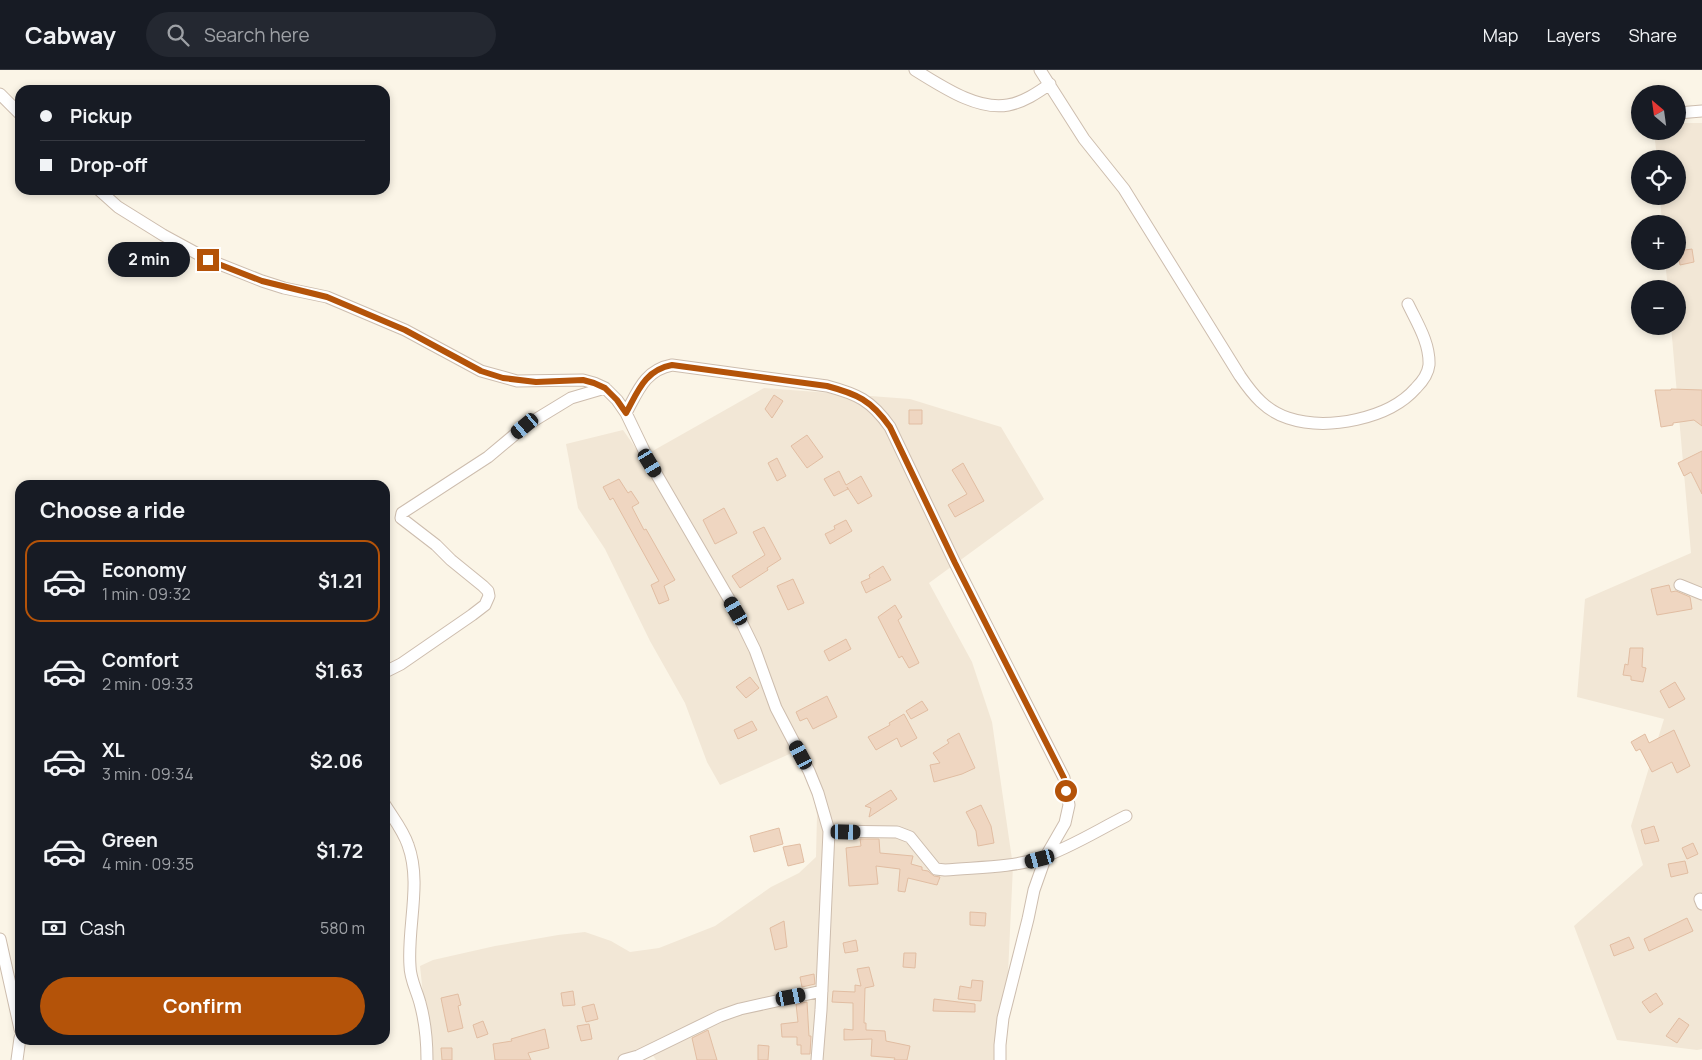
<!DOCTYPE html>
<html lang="en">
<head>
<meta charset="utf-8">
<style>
	:root { --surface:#171b24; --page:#242831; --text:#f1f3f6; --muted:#9ea1a6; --line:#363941; --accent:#b45309 }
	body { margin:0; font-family:Manrope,sans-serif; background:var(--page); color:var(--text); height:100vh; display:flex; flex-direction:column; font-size:19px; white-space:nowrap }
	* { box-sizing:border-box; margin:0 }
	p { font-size:16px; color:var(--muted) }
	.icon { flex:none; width:28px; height:28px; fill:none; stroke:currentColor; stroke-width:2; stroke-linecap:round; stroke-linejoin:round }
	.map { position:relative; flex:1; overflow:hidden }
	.side { position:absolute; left:15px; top:410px; width:375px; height:565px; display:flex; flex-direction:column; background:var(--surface); border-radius:15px; box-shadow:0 2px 8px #0003 }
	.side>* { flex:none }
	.guide { position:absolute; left:15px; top:15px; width:375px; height:110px; border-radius:15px; box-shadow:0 2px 8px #0003; display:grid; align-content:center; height:110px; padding:0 25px; background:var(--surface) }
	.needle { width:32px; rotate:331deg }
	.tools { position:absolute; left:1631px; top:15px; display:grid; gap:10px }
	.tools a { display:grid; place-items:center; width:55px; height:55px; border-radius:50%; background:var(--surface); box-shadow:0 2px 8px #0003; font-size:25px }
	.end { position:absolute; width:22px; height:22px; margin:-11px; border:6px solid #b45309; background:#fff; box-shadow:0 0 0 2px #fff }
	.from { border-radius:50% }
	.bubble { position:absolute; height:35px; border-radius:18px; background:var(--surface); box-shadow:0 2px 8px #0003; font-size:16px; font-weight:700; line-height:35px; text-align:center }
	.car { position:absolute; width:15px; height:30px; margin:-15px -8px; border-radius:6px; box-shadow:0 0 4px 1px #0007; background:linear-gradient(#222 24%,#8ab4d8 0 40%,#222 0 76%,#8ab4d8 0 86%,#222 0) }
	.guide b { display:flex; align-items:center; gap:18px; height:48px; font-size:19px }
	.guide b+b { border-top:1px solid var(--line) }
	.guide i { width:12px; height:12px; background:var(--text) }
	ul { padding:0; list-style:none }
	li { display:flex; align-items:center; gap:15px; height:82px; margin:0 10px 8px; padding:0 15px; border:2px solid transparent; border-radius:15px }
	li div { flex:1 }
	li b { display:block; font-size:19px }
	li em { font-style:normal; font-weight:700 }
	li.on { border-color:var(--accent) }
	li>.icon { width:45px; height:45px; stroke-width:1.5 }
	h2 { padding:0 25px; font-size:22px; line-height:60px }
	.pay { display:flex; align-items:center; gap:12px; height:55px; padding:0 25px; font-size:19px }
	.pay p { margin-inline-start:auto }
	.button { display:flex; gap:10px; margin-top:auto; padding:10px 25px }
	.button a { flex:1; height:58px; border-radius:30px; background:var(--accent); color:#fff; font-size:20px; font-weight:700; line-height:58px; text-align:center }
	header { display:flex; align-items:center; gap:30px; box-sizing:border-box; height:70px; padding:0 25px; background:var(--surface); border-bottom:1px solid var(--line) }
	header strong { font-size:24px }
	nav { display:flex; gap:28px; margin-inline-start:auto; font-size:18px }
	.search { width:350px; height:45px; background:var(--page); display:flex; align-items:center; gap:12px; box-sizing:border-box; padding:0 18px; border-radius:28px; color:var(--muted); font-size:19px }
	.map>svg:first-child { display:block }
	.residential { fill:#f2e7d6 }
	.building { fill:#efd6c1; stroke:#e1bda2 }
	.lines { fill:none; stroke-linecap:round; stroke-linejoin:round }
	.minor-casing { stroke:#cdbdae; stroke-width:13 }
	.minor { stroke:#fff; stroke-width:11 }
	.route { stroke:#b45309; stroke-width:6 }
</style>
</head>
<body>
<header>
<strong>Cabway</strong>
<div class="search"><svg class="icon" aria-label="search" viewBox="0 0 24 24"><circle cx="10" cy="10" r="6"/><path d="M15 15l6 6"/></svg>Search here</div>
<nav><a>Map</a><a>Layers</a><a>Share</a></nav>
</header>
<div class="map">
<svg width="1702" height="990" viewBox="0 0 1702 990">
	<rect width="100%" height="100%" fill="#fbf5e7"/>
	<path class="residential" d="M 1678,53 L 1702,53 L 1702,979 L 1697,980 L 1617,970 L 1574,856 L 1643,795 L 1631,756 L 1664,649 L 1577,627 L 1585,529 L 1691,483 L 1671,256 L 1678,256 L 1678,219 L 1668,219 L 1665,191 L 1678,191 L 1678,154 L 1662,154 L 1660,126 L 1678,126 L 1678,89 L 1657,89 L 1654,61 L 1678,61 Z
		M 764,318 L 910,329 L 1001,357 L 1044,429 L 929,513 L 972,592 L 992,652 L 1013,796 L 1004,990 L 656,990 L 652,984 L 628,990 L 430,990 L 420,896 L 433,890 L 495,876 L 558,865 L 585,862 L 611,871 L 630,882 L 659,878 L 715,856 L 771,817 L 799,803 L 816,787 L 817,745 L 813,725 L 805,702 L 794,682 L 720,715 L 707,692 L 685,633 L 650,571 L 605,479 L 578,438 L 566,374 L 623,360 L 642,387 Z"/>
	<path class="building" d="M 1692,179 L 1694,192 L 1680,195 L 1678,181 Z
		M 1671,319 L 1702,320 L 1702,356 L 1694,350 L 1673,353 L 1673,355 L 1661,357 L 1655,320 L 1671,320 Z
		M 774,325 L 783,331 L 772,348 L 765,339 Z
		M 909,340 L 922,340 L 922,354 L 909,354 Z
		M 807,365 L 823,387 L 807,398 L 791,376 Z
		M 1702,381 L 1702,424 L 1691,402 L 1684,406 L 1678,393 Z
		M 777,388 L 786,406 L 777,411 L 768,393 Z
		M 963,393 L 984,431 L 955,447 L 948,435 L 967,424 L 952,400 Z
		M 839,401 L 846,415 L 861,406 L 872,426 L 858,434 L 847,417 L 848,419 L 834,426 L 824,409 Z
		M 619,409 L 628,423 L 631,421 L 639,433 L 632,437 L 644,460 L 646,459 L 675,510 L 664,516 L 669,530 L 659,534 L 651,515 L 659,511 L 613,428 L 610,430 L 603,417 Z
		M 724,438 L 737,463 L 715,474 L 703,450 Z
		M 846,450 L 852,461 L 830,474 L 825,464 L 835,459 L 834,456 Z
		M 764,457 L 781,489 L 767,498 L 768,500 L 740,518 L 732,506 L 765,485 L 753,462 Z
		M 883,496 L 891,510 L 866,523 L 861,512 L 870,508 L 869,505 Z
		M 793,509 L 804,533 L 788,540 L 777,516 Z
		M 1669,515 L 1671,522 L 1676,521 L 1690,527 L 1692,539 L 1657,545 L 1651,519 Z
		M 895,535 L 902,547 L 898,550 L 919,593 L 909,598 L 902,586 L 899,588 L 878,547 Z
		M 846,569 L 851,579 L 829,591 L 824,581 Z
		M 1630,578 L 1643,578 L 1642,597 L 1646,598 L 1643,612 L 1631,610 L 1631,606 L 1623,605 L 1625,594 L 1628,595 Z
		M 750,607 L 759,618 L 746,628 L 736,617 Z
		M 1675,612 L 1685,629 L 1669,638 L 1660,621 Z
		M 827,626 L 837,647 L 813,659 L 807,648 L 800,651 L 796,642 Z
		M 922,631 L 928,640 L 911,649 L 906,641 Z
		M 904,644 L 917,668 L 901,677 L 897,668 L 876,680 L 868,667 L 890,655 L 889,653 Z
		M 752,651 L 757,660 L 738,669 L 734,660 Z
		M 1674,660 L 1690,696 L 1677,703 L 1672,692 L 1652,702 L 1640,679 L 1636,681 L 1631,672 L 1645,664 L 1649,673 Z
		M 959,663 L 975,698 L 962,704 L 934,712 L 930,695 L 940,693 L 933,683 L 949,673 L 947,670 Z
		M 891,720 L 897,729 L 869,747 L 871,738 L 865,736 Z
		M 981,735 L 991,756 L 994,773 L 978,776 L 976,761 L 966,742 Z
		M 1654,756 L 1659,771 L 1645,774 L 1641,760 Z
		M 779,758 L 783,774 L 754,782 L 750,766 Z
		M 860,769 L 879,769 L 880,783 L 913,786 L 911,794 L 922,797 L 922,800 L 928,801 L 934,806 L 940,807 L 937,815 L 908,808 L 905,822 L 898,821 L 900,799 L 876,796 L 878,814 L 849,816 L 846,778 L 861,776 Z
		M 1693,773 L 1698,784 L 1687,789 L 1682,778 Z
		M 800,774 L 804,792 L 788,796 L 783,777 Z
		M 1685,791 L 1688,803 L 1671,807 L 1668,794 Z
		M 970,842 L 986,843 L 985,856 L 970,855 Z
		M 1687,848 L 1693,861 L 1649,881 L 1644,869 Z
		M 784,851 L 787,877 L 775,880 L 770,858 Z
		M 1629,867 L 1634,878 L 1614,886 L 1610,875 Z
		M 856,870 L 858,881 L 845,883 L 843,873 Z
		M 904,883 L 916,883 L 915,898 L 903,897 Z
		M 869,897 L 874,916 L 865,918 L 864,953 L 866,953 L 866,960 L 885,961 L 886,971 L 910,976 L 907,990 L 894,990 L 895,988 L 871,986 L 872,969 L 844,970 L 844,959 L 853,960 L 853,933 L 832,932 L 833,921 L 855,922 L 855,915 L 861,916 L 857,899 Z
		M 814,904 L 815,914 L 802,917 L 800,907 Z
		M 972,910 L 983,911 L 981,931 L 958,929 L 960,916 L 971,918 Z
		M 573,921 L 575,935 L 563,936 L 561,923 Z
		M 1656,923 L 1663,934 L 1650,943 L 1642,932 Z
		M 458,924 L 461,935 L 458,936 L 463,958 L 448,962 L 441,928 Z
		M 934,929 L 975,934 L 975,942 L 933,941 Z
		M 807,932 L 809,966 L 811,966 L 810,984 L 801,984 L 801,975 L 797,975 L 797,967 L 782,967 L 781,954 L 798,952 L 796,934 Z
		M 594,934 L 598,949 L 586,952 L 582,937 Z
		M 1679,948 L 1689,955 L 1677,973 L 1666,966 Z
		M 483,951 L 488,964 L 477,968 L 473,955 Z
		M 589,954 L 592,969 L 581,971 L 577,956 Z
		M 545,959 L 549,978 L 528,983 L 531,990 L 495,990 L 493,974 L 512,971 L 511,969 Z
		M 708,960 L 717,990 L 697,990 L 692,968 Z
		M 758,975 L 769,976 L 768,990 L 758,990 Z
		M 441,978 L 452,978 L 452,990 L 442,990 Z"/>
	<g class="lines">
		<g class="minor-casing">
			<path id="minor" d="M 915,0 C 940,15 977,41 1008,35 C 1024,32 1037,23 1050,14
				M 1040,0 L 1084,69 L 1124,119 L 1240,306 C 1253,325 1266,341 1288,348 C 1327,361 1389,349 1416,318 C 1422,312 1428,304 1429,295 C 1430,273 1417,253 1408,234
				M 0,24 L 20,44
				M 1678,43 L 1702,41
				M 99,120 L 118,137 L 163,165 L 209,190 L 262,211 L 284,218 L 327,227 L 405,260 L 481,301 L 517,311 L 583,310 L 594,313 L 605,318 L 617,330 L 626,343 L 650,393 L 736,541 L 755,580 L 776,638 L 809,701 L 818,723 L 829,761 L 821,940 L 817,990
				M 626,343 C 638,321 645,300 672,295 L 827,316 C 857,324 871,330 890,357 L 955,493 L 1064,708 L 1069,735 L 1065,753 L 1046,786 L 1034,820 L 1028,849 L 1003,948 L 1000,975 L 1000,990
				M 1680,515 L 1702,524
				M 385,602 L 401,594 L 472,545 L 485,535 L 489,526 L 488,521 L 483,516 L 451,490 L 436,475 L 401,448 L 402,443 L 488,387 L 525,356 L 571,328 L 605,318
				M 385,735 C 393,748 403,760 408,775 C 422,813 407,857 410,896 C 410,909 417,921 420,933 C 425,951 427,971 427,990
				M 829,761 L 897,762 L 910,767 L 936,799 L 945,800 C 976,797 1011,798 1040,788 C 1070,778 1098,760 1126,746
				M 1700,829 L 1702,834
				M 0,869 L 20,959
				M 17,990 L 20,968
				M 624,990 L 638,986 L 720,946 L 740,939 L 822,921"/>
		</g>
		<use href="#minor" class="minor"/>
	</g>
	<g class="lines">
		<path class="route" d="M 208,190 L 262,211 L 327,227 L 405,260 L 481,301 L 503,308 L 536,312 L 583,310 L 594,313 L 605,318 L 617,330 L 626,343 C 638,321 645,300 672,295 L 827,316 C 857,324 871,330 890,357 L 955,493 L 1064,708 L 1066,721"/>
	</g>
</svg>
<div class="tools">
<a><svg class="needle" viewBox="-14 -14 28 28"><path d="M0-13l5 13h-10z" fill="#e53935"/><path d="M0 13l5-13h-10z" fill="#9ea1a6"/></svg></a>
<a><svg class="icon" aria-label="locate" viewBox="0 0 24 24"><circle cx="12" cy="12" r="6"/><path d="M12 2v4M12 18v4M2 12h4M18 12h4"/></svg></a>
<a>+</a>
<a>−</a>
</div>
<i class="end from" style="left:1066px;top:721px"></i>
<i class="end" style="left:208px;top:190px"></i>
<div class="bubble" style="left:108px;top:172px;width:82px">2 min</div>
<i class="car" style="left:525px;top:356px;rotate:230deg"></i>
<i class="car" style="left:650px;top:393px;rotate:149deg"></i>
<i class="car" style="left:736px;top:541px;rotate:330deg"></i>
<i class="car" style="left:801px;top:685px;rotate:332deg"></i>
<i class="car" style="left:846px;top:762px;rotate:91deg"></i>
<i class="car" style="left:1040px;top:789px;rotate:255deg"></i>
<i class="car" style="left:791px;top:927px;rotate:79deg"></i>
<div class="guide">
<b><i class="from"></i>Pickup</b>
<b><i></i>Drop-off</b>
</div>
<section class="side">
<h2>Choose a ride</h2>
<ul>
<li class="on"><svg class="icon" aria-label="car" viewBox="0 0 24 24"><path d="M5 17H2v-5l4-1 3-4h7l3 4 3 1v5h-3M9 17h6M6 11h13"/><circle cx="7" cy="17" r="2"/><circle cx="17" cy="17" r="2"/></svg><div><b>Economy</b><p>1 min · 09:32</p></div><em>$1.21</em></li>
<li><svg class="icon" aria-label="car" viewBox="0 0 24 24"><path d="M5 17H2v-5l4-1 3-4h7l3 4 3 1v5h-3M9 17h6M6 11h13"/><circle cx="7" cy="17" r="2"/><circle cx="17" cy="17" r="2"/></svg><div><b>Comfort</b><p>2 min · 09:33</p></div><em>$1.63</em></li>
<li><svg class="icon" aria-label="car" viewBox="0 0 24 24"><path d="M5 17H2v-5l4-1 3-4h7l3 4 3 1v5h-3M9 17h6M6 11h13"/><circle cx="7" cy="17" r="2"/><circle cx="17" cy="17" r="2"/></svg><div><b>XL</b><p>3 min · 09:34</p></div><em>$2.06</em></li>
<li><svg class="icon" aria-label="car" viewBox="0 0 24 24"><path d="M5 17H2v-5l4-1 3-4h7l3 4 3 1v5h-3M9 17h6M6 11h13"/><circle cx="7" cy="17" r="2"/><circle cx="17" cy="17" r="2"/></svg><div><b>Green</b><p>4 min · 09:35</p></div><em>$1.72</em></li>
</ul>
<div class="pay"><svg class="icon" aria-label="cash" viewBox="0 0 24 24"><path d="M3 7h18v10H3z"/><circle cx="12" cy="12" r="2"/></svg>Cash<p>580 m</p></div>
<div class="button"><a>Confirm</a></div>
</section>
</div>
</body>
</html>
